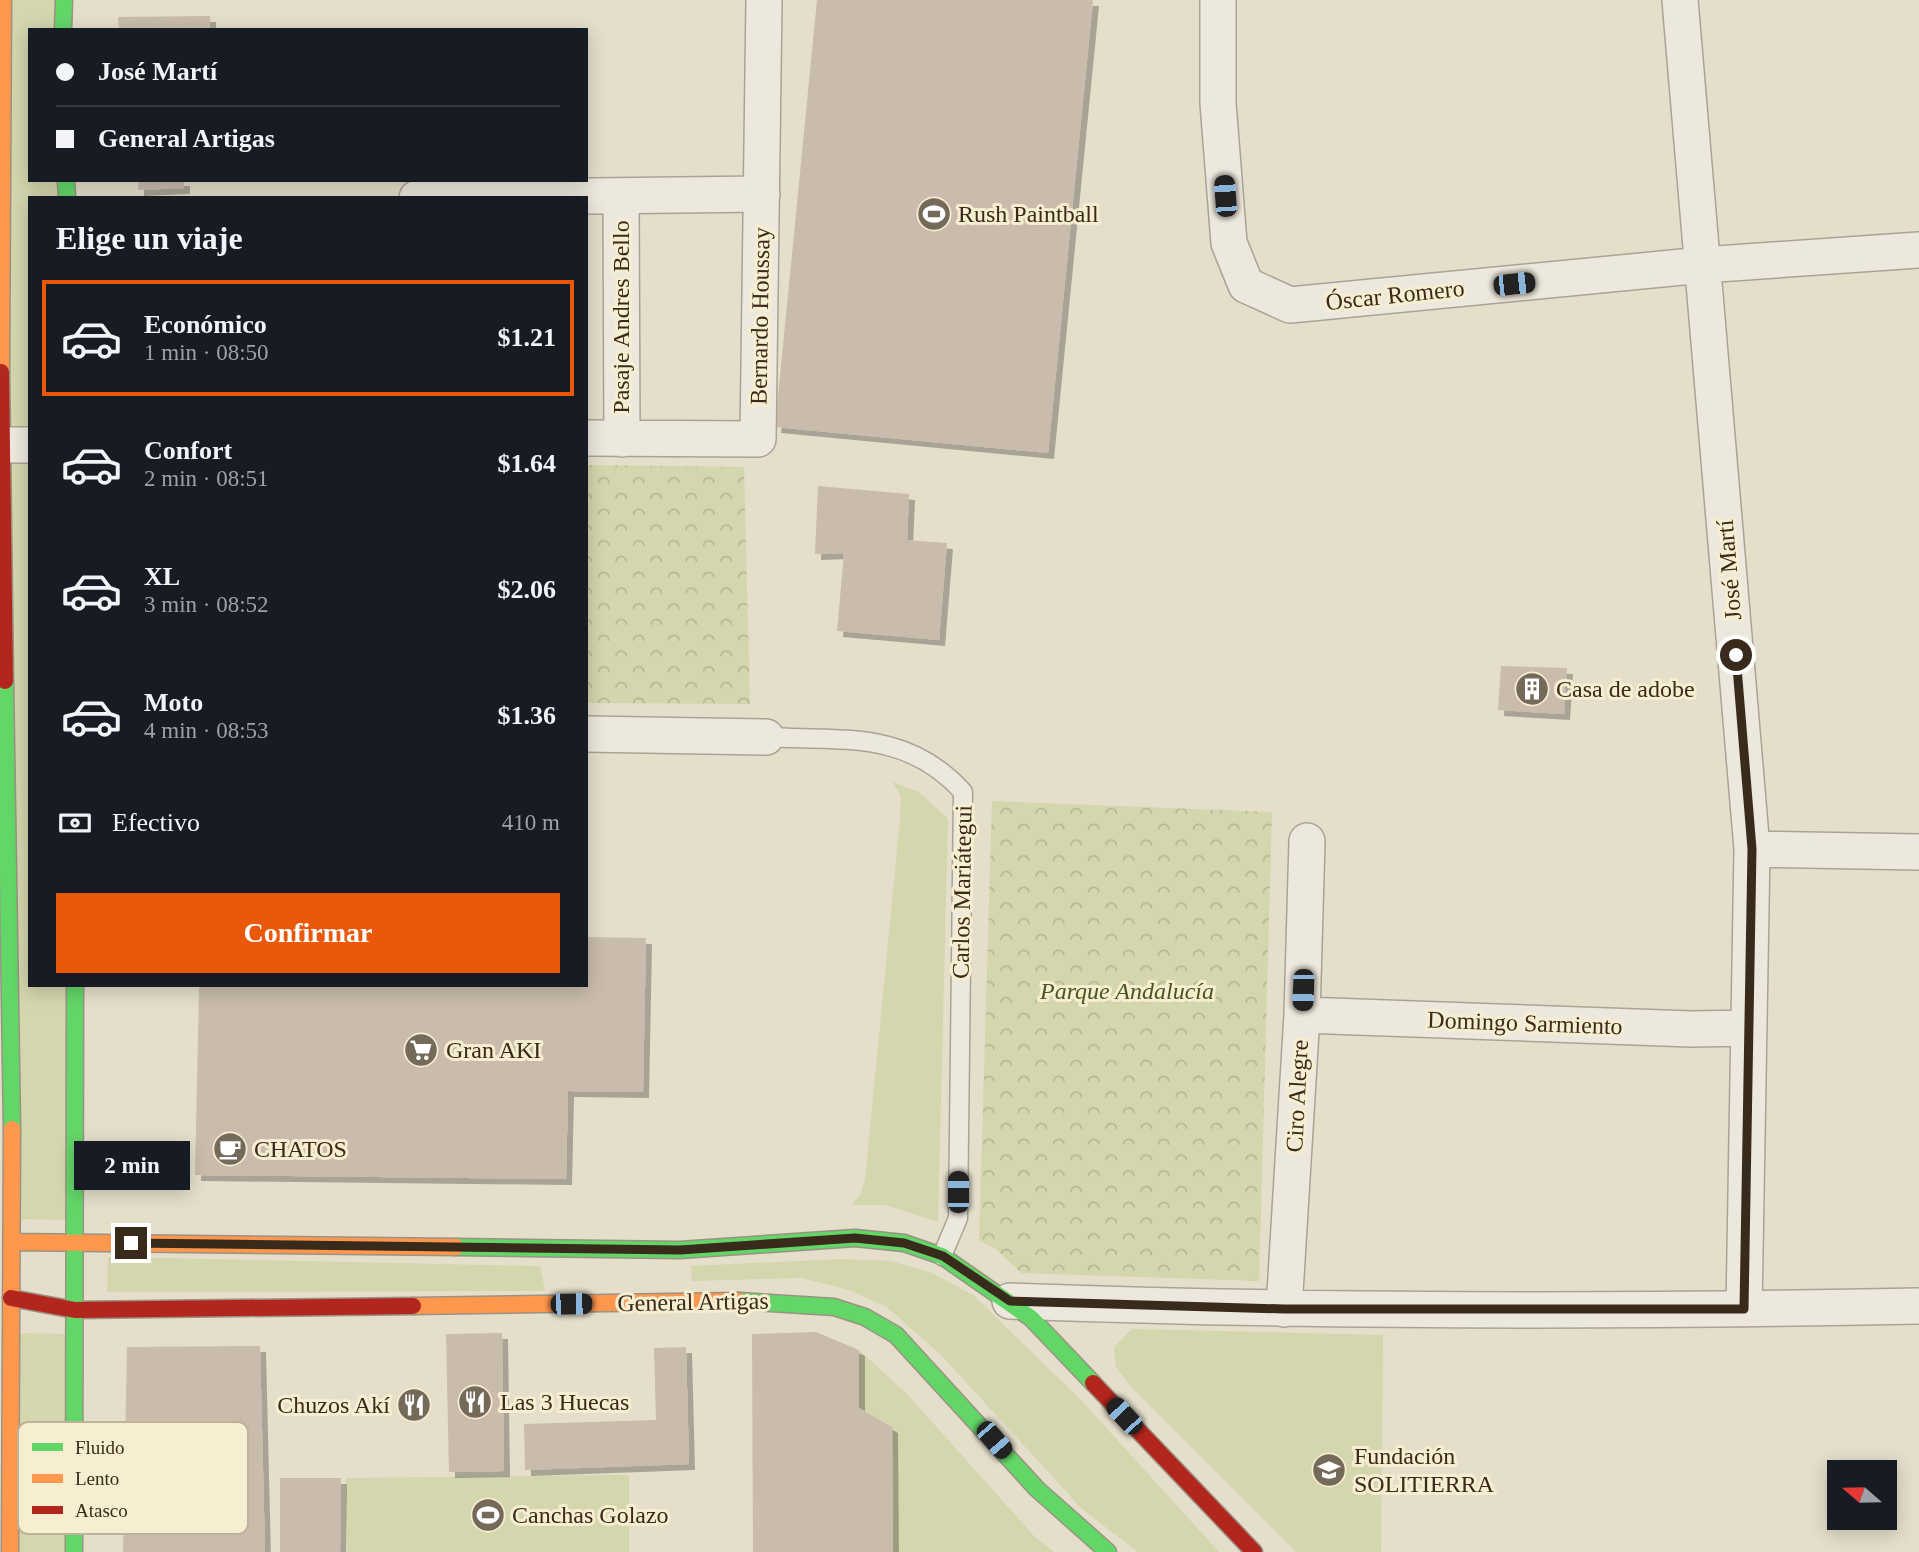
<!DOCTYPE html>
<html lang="es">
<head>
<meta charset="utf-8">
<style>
	:root { --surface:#171b24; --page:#20242c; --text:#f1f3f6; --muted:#9ea1a6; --line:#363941; --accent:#ea580c }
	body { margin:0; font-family:Georgia,serif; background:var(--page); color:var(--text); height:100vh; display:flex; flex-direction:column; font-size:26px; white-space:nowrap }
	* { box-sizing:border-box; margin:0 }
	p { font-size:23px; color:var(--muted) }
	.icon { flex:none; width:38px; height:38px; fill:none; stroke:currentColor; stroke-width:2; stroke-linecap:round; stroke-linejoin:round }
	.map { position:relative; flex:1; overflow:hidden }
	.details { position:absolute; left:28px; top:196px; width:560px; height:791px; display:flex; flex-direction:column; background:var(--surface); border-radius:0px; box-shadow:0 4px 18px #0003 }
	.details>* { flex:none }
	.guide { position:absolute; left:28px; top:28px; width:560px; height:154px; border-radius:0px; box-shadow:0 4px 18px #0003; display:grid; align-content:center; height:154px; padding:0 28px; background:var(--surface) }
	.needle { width:46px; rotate:290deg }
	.tools { position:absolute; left:1827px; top:1460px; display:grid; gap:14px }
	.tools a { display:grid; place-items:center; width:70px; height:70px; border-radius:0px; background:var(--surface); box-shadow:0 4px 18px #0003; font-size:35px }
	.end { position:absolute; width:32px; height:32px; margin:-16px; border:9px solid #392b1c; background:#fff; box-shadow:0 0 0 4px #fff }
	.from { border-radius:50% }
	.bubble { position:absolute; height:49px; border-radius:0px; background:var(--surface); box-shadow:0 4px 18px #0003; font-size:23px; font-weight:700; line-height:49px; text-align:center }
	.car { position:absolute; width:21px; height:42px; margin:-21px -10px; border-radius:9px; box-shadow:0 0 5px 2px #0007; background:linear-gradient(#222 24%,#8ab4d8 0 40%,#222 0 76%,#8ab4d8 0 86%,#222 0) }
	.guide b { display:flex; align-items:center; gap:24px; height:66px; font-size:26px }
	.guide b+b { border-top:2px solid var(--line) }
	.guide i { width:18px; height:18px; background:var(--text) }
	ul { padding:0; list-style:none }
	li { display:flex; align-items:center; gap:21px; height:116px; margin:0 14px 10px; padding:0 14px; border:4px solid transparent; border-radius:0px }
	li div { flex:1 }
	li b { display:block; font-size:26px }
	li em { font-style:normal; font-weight:700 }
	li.current { border-color:var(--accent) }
	li>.icon { width:63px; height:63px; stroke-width:1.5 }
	h2 { padding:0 28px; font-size:32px; line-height:84px }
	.pay { display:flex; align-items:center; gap:18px; height:77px; padding:0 28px; font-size:26px }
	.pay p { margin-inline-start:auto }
	.primary-button { display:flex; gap:14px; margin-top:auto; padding:14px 28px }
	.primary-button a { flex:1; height:80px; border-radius:0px; background:var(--accent); color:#fff; font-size:28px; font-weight:700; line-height:80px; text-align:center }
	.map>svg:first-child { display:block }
	.grass { fill:#d4d6ad }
	.park { fill:url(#park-crowns) }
	.building { fill:#c9bcac; filter:url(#shadow) }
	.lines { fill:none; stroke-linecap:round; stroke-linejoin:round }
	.lane-casing { stroke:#aaa395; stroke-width:21 }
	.street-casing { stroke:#aaa395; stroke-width:38 }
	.fast-casing { stroke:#9a9284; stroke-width:19 }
	.slow-casing { stroke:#9a9284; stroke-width:19 }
	.jam-casing { stroke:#9a9284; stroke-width:19 }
	.lane { stroke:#ede8dd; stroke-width:18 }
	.street { stroke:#ede8dd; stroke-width:35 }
	.fast { stroke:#63d668; stroke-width:16 }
	.slow { stroke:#ff974d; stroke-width:16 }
	.jam { stroke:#b3261e; stroke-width:16 }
	.route { stroke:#392b1c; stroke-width:9 }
	.labels { text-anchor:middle; stroke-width:6; stroke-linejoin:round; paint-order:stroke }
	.poi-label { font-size:24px; fill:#392b1c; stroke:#f7edd0; text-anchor:start }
	.street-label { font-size:24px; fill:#392b1c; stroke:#f7edd0 }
	.park-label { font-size:24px; font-style:italic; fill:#475722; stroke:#f7edd0 }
	.key { fill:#f7edd0; stroke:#beb39a; stroke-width:2 }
	.key-label { font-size:19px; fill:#392b1c }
</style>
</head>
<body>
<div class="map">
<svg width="1919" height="1552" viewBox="0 0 1919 1552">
	<defs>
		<pattern id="park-crowns" width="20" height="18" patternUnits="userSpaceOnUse" patternTransform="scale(1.75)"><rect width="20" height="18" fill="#d4d6ad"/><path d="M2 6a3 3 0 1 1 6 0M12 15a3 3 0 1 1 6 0" fill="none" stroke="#b7b894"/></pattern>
		<filter id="shadow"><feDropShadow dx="6" dy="6" stdDeviation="0" flood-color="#0004"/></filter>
	</defs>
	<rect width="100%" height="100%" fill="#e5decb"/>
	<path class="grass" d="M 3,0 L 64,0 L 63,30 L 30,30 L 30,180 L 66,180 L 67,198 L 30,198 L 30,985 L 75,985 L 76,1220 L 13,1219 Z
		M 893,782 L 919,792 L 948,819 L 938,1222 L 885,1205 L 851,1205 L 860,1195 L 865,1180 L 900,819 L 901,797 Z
		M 108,1257 L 540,1266 L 545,1291 L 107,1292 Z
		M 842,1259 L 891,1261 L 932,1273 L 973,1295 L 1081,1400 L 1219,1552 L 1138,1552 L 1082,1509 L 942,1356 L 887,1307 L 849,1290 L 802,1278 L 692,1281 L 691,1266 Z
		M 1132,1329 L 1383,1335 L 1381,1552 L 1296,1552 L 1132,1388 L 1116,1367 L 1114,1347 Z
		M 11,1333 L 74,1334 L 74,1552 L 10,1552 Z
		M 859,1350 L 907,1394 L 1035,1537 L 1054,1552 L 893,1552 L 892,1427 L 859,1408 Z
		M 629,1475 L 629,1552 L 347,1552 L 346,1478 Z"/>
	<path class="park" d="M 586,465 L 744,467 L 750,704 L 586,703 Z
		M 992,801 L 1272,812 L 1259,1281 L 1021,1273 L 996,1249 L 979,1240 Z"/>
	<path class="building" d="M 817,0 L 1093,0 L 1048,453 L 775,427 Z
		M 210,16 L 210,30 L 119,30 L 118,17 Z
		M 138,180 L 184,180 L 184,188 L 138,190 Z
		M 818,486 L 909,494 L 907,540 L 947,543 L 939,640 L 837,631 L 844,553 L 815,554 Z
		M 1501,666 L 1567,668 L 1564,714 L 1498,710 Z
		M 586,937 L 646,938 L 643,1092 L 568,1091 L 566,1179 L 195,1175 L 199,988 L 203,985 L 586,985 Z
		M 816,1332 L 859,1350 L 859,1408 L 892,1427 L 893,1552 L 753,1552 L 752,1334 Z
		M 502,1333 L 504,1471 L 449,1472 L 446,1334 Z
		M 260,1346 L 265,1552 L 123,1552 L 127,1347 Z
		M 686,1347 L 689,1464 L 525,1470 L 524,1424 L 656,1420 L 654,1348 Z
		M 280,1478 L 341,1478 L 340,1552 L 280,1552 Z"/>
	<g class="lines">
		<g class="lane-casing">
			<path id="lane" d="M 766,737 C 844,741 907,730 963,792 L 958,1218 L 942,1256"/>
		</g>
		<g class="street-casing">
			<path id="street" d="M 1218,0 L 1218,103 L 1229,243 L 1246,285 L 1290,305 L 1703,265 L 1919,250
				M 1680,0 L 1752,849 L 1744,1309
				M 621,196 L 622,439
				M 417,198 L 762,194
				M 586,438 L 758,439 L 764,0
				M 0,445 L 30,445
				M 586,734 L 766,737
				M 1752,849 L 1919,852
				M 1302,1015 L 1691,1029 L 1748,1028
				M 1010,1301 C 1313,1312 1616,1312 1919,1306
				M 1284,1309 L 1302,1015 L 1307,841"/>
		</g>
		<g class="fast-casing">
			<path id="fast" d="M 63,30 L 64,0
				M 66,180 L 67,198
				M 5,681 L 12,1129
				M 456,1247 L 680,1250 L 855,1238 L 904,1243 L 942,1256 L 1031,1318 L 1093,1383
				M 739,1301 L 834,1307 L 865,1317 L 896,1335 L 1037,1489 L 1108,1552
				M 74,1552 L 75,985"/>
		</g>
		<g class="slow-casing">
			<path id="slow" d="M 1,372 L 3,0
				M 13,1242 L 456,1247
				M 413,1306 L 739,1301
				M 10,1552 L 12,1129"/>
		</g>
		<g class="jam-casing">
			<path id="jam" d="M 1,372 L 5,681
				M 11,1298 L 75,1310 L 413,1306
				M 1093,1383 L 1254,1552"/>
		</g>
		<use href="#lane" class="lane"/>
		<use href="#street" class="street"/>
		<use href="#fast" class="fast"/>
		<use href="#slow" class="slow"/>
		<use href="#jam" class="jam"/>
	</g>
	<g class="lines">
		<path class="route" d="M 131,1243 L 680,1250 L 855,1238 L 904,1243 L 943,1256 L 1010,1301 L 1284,1309 L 1744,1309 L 1752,849 L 1736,655"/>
	</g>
	<defs>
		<g id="stadium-disc" transform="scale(1.75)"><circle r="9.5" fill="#756a59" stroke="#f7edd0"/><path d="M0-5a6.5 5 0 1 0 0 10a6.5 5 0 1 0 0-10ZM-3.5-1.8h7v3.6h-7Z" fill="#fff"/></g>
		<g id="building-disc" transform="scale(1.75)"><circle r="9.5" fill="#756a59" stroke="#f7edd0"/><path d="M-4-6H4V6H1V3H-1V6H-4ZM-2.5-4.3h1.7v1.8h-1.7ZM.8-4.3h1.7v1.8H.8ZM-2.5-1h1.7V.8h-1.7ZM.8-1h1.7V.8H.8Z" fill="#fff"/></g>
		<g id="supermarket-disc" transform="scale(1.75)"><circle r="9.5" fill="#756a59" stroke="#f7edd0"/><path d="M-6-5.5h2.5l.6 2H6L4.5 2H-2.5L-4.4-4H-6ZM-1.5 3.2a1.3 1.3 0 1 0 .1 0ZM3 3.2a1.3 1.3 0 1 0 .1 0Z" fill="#fff"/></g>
		<g id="cafe-disc" transform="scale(1.75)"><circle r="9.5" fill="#756a59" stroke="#f7edd0"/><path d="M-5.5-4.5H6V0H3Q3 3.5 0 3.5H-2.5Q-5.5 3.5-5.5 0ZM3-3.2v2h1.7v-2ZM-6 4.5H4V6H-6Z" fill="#fff"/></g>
		<g id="restaurant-disc" transform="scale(1.75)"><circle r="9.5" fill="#756a59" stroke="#f7edd0"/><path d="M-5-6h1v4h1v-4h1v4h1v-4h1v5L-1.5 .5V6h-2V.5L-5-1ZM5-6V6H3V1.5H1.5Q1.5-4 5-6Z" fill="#fff"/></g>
		<g id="school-disc" transform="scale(1.75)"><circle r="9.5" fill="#756a59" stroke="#f7edd0"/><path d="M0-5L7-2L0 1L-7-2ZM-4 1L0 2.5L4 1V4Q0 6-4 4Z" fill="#fff"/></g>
	</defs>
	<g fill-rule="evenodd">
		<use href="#stadium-disc" x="934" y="214"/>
		<use href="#building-disc" x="1532" y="689"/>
		<use href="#supermarket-disc" x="421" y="1050"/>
		<use href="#cafe-disc" x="230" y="1149"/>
		<use href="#restaurant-disc" x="475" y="1402"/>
		<use href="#restaurant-disc" x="414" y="1405"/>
		<use href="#school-disc" x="1329" y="1470"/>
		<use href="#stadium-disc" x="488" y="1515"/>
	</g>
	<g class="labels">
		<g class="poi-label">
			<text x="958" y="222">Rush Paintball</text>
			<text x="1556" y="697">Casa de adobe</text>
			<text x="446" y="1058">Gran AKI</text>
			<text x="254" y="1157">CHATOS</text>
			<text x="500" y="1410">Las 3 Huecas</text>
			<text x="390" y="1413" text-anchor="end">Chuzos Akí</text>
			<text x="1354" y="1464">Fundación<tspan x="1354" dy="28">SOLITIERRA</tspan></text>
			<text x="512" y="1523">Canchas Golazo</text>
		</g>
		<g class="street-label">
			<text transform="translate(1395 295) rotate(-6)" y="8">Óscar Romero</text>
			<text transform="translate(760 316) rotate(-89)" y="8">Bernardo Houssay</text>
			<text transform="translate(621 317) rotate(-90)" y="8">Pasaje Andres Bello</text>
			<text transform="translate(1729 570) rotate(-95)" y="8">José Martí</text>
			<text transform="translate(962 892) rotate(-89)" y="8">Carlos Mariátegui</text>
			<text transform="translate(1525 1023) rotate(2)" y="8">Domingo Sarmiento</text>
			<text transform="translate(1297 1096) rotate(-87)" y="8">Ciro Alegre</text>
			<text transform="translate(693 1302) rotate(-1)" y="8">General Artigas</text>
		</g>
		<g class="park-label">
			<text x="1127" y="999">Parque Andalucía</text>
		</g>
	</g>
	<rect x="18" y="1422" width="230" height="112" rx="10" class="key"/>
	<rect x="32" y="1443" width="31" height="8" fill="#63d668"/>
	<rect x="32" y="1474" width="31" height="9" fill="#ff974d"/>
	<rect x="32" y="1506" width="31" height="8" fill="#b3261e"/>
	<g class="key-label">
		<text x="75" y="1454">Fluido</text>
		<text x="75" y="1485">Lento</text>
		<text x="75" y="1517">Atasco</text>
	</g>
</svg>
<div class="tools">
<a><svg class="needle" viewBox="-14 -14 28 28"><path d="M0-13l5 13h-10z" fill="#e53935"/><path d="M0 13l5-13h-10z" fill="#9ea1a6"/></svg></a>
</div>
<i class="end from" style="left:1736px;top:655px"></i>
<i class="end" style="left:131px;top:1243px"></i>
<div class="bubble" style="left:74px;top:1141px;width:116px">2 min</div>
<i class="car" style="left:1225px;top:196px;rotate:356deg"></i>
<i class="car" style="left:1514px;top:284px;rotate:84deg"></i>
<i class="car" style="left:1303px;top:990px;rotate:182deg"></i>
<i class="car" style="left:958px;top:1192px;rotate:0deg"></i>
<i class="car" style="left:571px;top:1304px;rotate:89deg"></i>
<i class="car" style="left:1124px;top:1416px;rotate:317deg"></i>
<i class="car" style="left:994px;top:1440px;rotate:139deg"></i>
<div class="guide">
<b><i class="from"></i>José Martí</b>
<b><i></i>General Artigas</b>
</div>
<section class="details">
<h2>Elige un viaje</h2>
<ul>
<li class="current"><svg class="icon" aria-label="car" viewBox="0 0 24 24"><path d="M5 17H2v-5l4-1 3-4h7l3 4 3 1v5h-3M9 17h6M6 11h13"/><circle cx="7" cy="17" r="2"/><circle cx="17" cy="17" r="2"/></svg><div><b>Económico</b><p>1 min · 08:50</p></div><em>$1.21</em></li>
<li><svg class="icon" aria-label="car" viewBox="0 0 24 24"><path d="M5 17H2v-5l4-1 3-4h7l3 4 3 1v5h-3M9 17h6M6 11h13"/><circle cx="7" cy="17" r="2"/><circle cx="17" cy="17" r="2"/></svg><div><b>Confort</b><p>2 min · 08:51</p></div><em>$1.64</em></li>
<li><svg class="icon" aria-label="car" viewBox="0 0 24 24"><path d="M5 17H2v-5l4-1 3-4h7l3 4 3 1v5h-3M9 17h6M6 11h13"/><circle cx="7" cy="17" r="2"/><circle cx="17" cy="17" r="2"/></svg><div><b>XL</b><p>3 min · 08:52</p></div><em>$2.06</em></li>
<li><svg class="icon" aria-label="car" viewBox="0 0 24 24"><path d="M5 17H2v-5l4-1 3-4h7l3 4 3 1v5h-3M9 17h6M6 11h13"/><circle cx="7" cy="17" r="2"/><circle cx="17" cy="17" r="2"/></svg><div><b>Moto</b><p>4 min · 08:53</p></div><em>$1.36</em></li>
</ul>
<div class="pay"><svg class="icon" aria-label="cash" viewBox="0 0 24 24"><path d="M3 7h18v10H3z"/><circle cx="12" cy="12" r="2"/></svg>Efectivo<p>410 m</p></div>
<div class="primary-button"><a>Confirmar</a></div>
</section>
</div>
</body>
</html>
